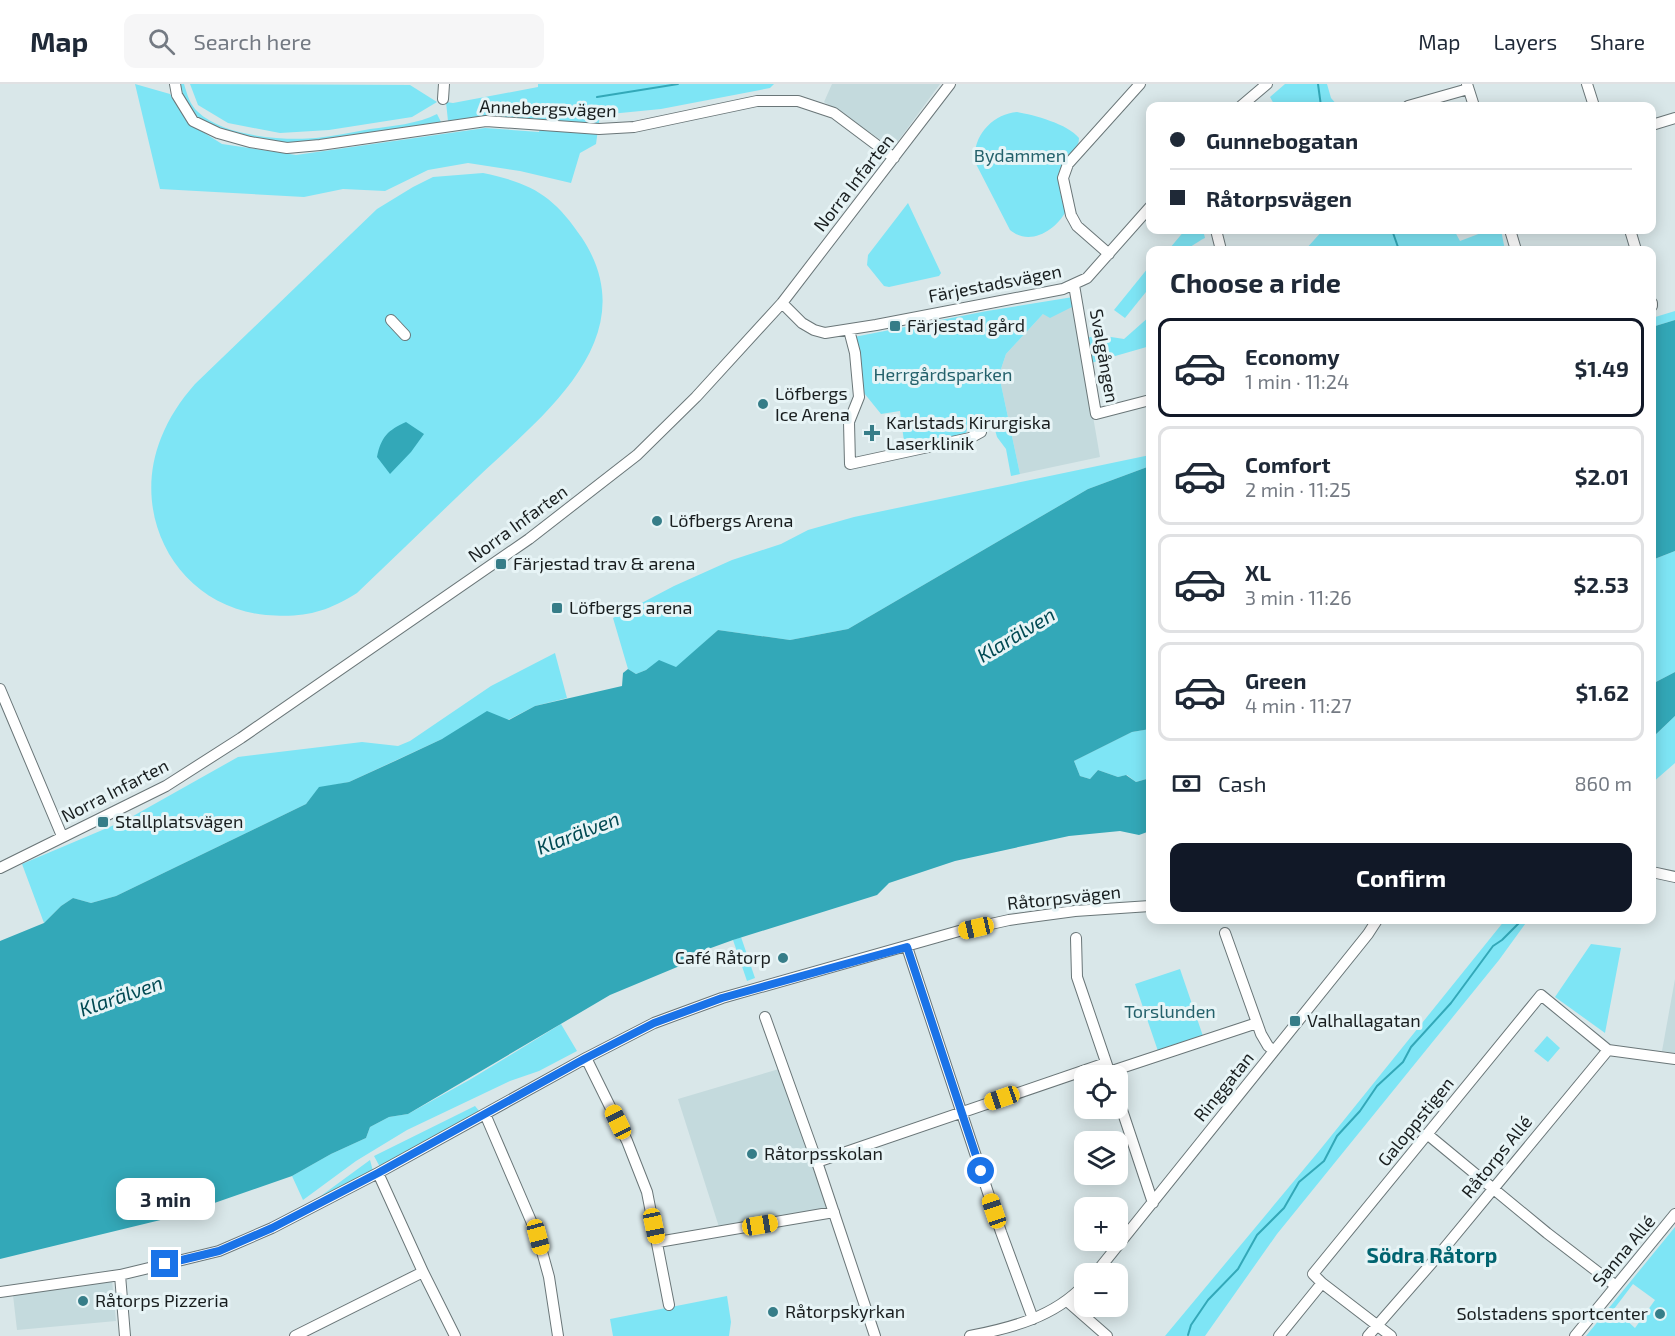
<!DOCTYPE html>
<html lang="en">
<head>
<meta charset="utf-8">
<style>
	:root { --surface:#fff; --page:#f6f6f7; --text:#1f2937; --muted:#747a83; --line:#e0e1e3; --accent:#111827 }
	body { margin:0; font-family:"Exo 2",sans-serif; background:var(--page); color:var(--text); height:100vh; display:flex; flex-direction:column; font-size:22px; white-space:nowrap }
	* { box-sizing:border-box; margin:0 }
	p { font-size:20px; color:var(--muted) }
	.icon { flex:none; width:33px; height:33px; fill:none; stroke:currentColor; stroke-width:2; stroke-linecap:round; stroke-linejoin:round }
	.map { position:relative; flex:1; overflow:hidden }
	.side { position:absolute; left:1146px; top:162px; width:510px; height:678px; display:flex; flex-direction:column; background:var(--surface); border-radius:12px; box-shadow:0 3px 15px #0003 }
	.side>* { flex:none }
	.top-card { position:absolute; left:1146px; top:18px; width:510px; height:132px; border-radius:12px; box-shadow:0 3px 15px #0003; display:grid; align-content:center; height:132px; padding:0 24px; background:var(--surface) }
	.tools { position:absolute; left:1074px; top:981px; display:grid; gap:12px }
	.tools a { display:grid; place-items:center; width:54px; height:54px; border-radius:12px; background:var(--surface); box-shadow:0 3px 15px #0003; font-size:30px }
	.end { position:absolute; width:27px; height:27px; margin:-14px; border:8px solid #1a73e8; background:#fff; box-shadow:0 0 0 3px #fff }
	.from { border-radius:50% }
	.bubble { position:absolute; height:42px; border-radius:12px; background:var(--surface); box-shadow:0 3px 15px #0003; font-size:20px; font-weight:700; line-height:42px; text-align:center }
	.car { position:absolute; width:18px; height:36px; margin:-18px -9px; border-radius:8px; box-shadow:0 0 4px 2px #0007; background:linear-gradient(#f5c518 24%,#345 0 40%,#f5c518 0 76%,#345 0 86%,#f5c518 0) }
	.top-card b { display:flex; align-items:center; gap:21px; height:57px; font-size:22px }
	.top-card b+b { border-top:2px solid var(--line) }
	.top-card i { width:15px; height:15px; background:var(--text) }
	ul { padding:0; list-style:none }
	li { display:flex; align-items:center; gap:18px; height:99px; margin:0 12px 9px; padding:0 12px; border:3px solid var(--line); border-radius:12px }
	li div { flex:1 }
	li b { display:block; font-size:22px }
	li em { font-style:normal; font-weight:700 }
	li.on { border-color:var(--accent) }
	li>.icon { width:54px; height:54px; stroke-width:1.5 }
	h2 { padding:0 24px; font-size:27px; line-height:72px }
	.pay { display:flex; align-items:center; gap:15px; height:66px; padding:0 24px; font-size:22px }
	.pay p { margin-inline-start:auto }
	.action { display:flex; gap:12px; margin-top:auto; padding:12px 24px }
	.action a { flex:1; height:69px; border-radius:12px; background:var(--accent); color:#fff; font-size:24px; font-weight:700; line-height:69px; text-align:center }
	header { display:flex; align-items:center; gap:36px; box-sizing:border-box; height:84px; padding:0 30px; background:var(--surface); border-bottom:2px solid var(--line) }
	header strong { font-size:28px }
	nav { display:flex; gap:33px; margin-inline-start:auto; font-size:21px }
	.search { width:420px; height:54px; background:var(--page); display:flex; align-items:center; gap:15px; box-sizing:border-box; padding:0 21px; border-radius:12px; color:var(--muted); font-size:22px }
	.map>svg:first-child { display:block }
	.built { fill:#c4dadd }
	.green { fill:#7ee5f5; fill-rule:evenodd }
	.water { fill:#33a8b8 }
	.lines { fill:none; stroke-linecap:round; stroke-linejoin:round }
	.stream { stroke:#33a8b8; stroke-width:2 }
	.minor-casing { stroke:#6a7678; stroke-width:12 }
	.minor { stroke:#fff; stroke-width:10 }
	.route { stroke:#1a73e8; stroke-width:8 }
	.poi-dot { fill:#367d88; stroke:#e7f4f6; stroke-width:2 }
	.labels { text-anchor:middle; stroke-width:6; stroke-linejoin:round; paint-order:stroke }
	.street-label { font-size:18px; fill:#191e1f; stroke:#e7f4f6 }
	.park-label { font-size:18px; fill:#24616b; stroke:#e7f4f6 }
	.poi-label { font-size:18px; fill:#191e1f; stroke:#e7f4f6; text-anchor:start }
	.water-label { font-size:20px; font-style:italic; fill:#014952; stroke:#e7f4f6 }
	.quarter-label { font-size:21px; font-weight:bold; fill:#006470; stroke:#e7f4f6 }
</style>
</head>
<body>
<header>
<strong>Map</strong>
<div class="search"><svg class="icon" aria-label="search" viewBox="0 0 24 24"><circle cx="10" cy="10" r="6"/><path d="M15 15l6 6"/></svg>Search here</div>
<nav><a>Map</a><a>Layers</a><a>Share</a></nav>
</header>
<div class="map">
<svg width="1675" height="1252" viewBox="0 0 1675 1252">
	<rect width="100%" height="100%" fill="#d9e7e9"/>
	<path class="built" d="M 832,0 L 940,0 L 893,64 L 824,18 Z
		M 1074,222 L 1100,373 L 1020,390 L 999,291 L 1006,270 L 1043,230 Z
		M 1675,895 L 1675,969 L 1662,967 Z
		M 779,985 L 828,1125 L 719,1143 L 678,1015 Z
		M 112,1196 L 116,1237 L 17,1246 L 13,1211 Z"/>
	<path class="green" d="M 135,0 L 170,10 L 187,38 L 222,60 L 296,71 L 485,44 L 539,48 L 543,36 L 490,33 L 448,37 L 446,18 L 453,19 L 538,3 L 538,0 L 774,0 L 770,4 L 661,25 L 600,31 L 596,60 L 580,69 L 571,99 L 520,87 L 468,79 L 428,86 L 385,107 L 343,105 L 304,113 L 160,105 Z
		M 180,0 L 184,0 C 187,10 190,21 198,28 C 223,52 283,57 316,54 C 334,52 353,48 370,45 C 393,42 417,40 437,30 L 441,38 L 317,57 L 288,59 L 251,54 L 206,39 L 194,30 L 184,14 Z
		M 190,0 L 410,1 L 437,18 L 412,33 L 329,46 L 280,49 L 228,39 L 198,21 Z
		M 1285,0 L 1327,0 L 1331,14 L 1338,22 L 1275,22 L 1270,13 Z
		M 1017,28 C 1034,31 1068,40 1079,54 C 1079,64 1072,67 1066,74 C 1055,90 1063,109 1066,127 C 1056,146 1030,163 1010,146 L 976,80 C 970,54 992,30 1017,28 Z
		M 483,89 C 532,99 554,112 582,154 C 647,253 543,331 479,392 C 438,431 398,470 357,509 C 325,529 303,534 266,531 C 179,523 129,434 161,354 C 169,334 180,317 195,300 L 377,125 L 413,103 L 433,93 Z
		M 908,119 L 941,189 L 939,192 L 889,203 L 884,202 L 867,181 L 868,171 Z
		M 1185,146 L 1203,146 L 1205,154 C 1192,160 1184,172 1170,164 Z
		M 1323,146 L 1454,146 L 1460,157 L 1489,146 L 1501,146 L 1505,166 L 1305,166 Z
		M 1148,184 L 1150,186 L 1150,203 L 1125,234 L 1114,226 Z
		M 1073,213 L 1074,222 L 1050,234 L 1043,230 L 1006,270 L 999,291 L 1020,390 L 1011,392 L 1006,365 L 997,353 L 992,335 L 968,340 L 966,350 L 905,365 L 900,327 L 881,330 L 864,309 L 854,253 L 987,227 Z
		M 1675,227 L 1675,236 L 1652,243 L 1652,234 Z
		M 1150,232 L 1150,262 L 1091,279 L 1087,254 L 1098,251 L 1124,255 Z
		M 1150,371 L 1150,382 L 1088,405 L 848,545 L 790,556 L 718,546 L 676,584 L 659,577 L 646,586 L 636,590 L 628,585 L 613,534 L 674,502 L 732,476 L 781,460 L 808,446 L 854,433 Z
		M 1675,467 L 1675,588 L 1652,600 L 1652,476 Z
		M 555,569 L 567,614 L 535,622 L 508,636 L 442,655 L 349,698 L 319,704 L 306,720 L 116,812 L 91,819 L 73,814 L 61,822 L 44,839 L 22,780 L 126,736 L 238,673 L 362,658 L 398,662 L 410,657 L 491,602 Z
		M 1675,632 L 1675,679 L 1652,699 L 1652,654 Z
		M 1150,645 L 1150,694 L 1136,698 L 1127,691 L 1118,693 L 1098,686 L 1090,695 L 1080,692 L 1074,677 L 1132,648 Z
		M 1505,836 L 1528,836 L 1499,876 L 1277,1150 L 1205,1252 L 1165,1252 L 1319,1067 Z
		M 741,853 L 755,894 L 747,897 L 733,856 Z
		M 1591,860 L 1621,864 L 1605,949 L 1555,913 Z
		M 1180,885 L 1204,955 L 1159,970 L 1135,900 Z
		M 561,940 L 577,967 L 539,987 L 510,997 L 407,1046 L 356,1077 L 303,1116 L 292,1092 L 331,1070 L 366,1054 L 370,1043 L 389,1033 L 408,1030 L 471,995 Z
		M 1547,952 L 1560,964 L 1548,978 L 1534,967 Z
		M 475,1022 L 480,1028 L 380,1083 L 374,1072 Z
		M 370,1076 L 373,1087 L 314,1117 Z
		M 1675,1143 L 1675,1252 L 1586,1252 ZM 1633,1200 L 1655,1216 L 1635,1244 L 1614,1225 Z
		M 727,1212 L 731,1238 L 729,1252 L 613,1252 L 610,1235 Z"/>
	<path class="water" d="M 1675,236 L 1675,467 L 1652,476 L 1652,243 Z
		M 406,338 L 424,350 L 411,368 L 390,390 L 377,373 C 381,353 388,346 406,338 Z
		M 1150,382 L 1150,645 L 1132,648 L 1074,677 L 1080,692 L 1090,695 L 1098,686 L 1118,693 L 1126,691 L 1136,698 L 1150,694 L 1150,747 L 1139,751 L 1120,747 L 1069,752 L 955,777 L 889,799 L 877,811 L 733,856 L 686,873 L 682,881 L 610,911 L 408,1030 L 389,1033 L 370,1043 L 366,1054 L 331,1070 L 292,1092 L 177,1132 L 0,1175 L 0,857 L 44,839 L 61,822 L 73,814 L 91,819 L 116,812 L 306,720 L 319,703 L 349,698 L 395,677 L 442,655 L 487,627 L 509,636 L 535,622 L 622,602 L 623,589 L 628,585 L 636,590 L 646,586 L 659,576 L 676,583 L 718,546 L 790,556 L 848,545 L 1088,405 Z
		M 1675,588 L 1675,632 L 1652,654 L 1652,600 Z"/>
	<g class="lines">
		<path class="stream" d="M 1318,0 L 1321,22
			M 597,13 L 678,0
			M 1392,146 L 1399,166
			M 1188,1251 L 1191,1241 L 1208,1216 L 1238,1185 L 1257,1151 L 1284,1124 L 1299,1098 L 1324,1077 L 1337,1052 L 1360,1027 L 1377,1002 L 1403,978 L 1411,963 L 1451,919 L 1493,862 L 1502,856 L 1522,836"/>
		<g class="minor-casing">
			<path id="minor" d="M 175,0 L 177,11 L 193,37 L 218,49 L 250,58 L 287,64 L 320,61 L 486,37 L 599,45 L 634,43 L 757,17 L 798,17 L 834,29 L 894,74
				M 1467,0 L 1474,22
				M 1587,0 L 1594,22
				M 443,15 L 444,0
				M 1241,22 L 1267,0
				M 1408,22 L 1468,5
				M 1652,41 L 1675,34
				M 1216,146 L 1221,166
				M 1510,146 L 1516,166
				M 1630,146 L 1636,166
				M 1109,170 L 1077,142 L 1071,131 L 1063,94 L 1068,80 L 1140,0
				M 1074,201 L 1096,330 L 1150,316
				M 782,219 L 802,239 L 814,246 L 825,249 L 876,241 L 1063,205 L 1087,194 L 1150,123
				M 1652,219 L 1652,222
				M 391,236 L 405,251
				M 849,246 L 855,269 L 859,313 L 849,338 L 850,380 L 970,354 L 981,348
				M 0,605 L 62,752
				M 0,784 L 166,702 L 241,654 L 529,455 L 637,371 L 696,313 L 782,219 L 950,0
				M 1652,788 L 1675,793
				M 1225,849 L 1261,950 L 1268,962 L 1274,967
				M 1076,854 L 1077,893 L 1108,984
				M 907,863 L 1001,1148 L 1033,1235
				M 765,933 L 817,1078 L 875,1252
				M 586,974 L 627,1057 L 647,1108 L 669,1221
				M 1109,988 L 1257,939
				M 1118,1014 L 1153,1119
				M 485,1030 L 538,1153 L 549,1193 L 558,1252
				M 1427,1050 L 1547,1149 L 1616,1202
				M 817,1078 L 1106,979
				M 378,1089 L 423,1188 L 455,1252
				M 658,1158 L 834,1128
				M 1095,1190 L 1368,850 L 1377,836
				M 120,1191 L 125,1252
				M 1322,1199 L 1391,1252
				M 0,1208 L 120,1191 L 219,1167 L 272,1144 L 378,1089 L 586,974 L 654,939 L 722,914 L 959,847 L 1009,836 L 1075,827 L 1150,822
				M 1067,1217 L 1107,1252
				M 295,1252 L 423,1188
				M 970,1252 C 1011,1244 1054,1233 1084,1201
				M 1279,1252 L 1322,1199 L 1313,1190 L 1541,911 L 1608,966
				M 1368,1252 L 1437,1173 L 1608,966 L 1675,975
				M 1575,1252 L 1675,1130"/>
		</g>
		<use href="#minor" class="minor"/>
	</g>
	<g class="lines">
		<path class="route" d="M 165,1180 L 219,1167 L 272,1144 L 378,1089 L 586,974 L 654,939 L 722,914 L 907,863 L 981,1087"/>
	</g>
	<g class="poi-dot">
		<rect x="889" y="236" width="12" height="12" rx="3"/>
		<circle cx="763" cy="320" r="6"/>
		<path d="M869 340h6v6h6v6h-6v6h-6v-6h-6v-6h6z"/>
		<circle cx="657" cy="437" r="6"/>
		<rect x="495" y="474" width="12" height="12" rx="3"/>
		<rect x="551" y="518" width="12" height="12" rx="3"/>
		<rect x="97" y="732" width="12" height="12" rx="3"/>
		<circle cx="783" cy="874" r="6"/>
		<rect x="1289" y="931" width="12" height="12" rx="3"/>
		<circle cx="752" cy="1070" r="6"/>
		<circle cx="83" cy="1217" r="6"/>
		<circle cx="773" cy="1228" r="6"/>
		<circle cx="1660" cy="1230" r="6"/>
	</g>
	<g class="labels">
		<g class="street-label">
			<text transform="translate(548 25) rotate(2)" y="6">Annebergsvägen</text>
			<text transform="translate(854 99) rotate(-52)" y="6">Norra Infarten</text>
			<text transform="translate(995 200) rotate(-11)" y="6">Färjestadsvägen</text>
			<text transform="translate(1104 272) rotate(80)" y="6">Svalgången</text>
			<text transform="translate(518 440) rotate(-36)" y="6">Norra Infarten</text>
			<text transform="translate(115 707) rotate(-27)" y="6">Norra Infarten</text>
			<text transform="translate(1064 814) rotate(-6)" y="6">Råtorpsvägen</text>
			<text transform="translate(1224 1003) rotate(-51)" y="6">Ringgatan</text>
			<text transform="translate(1416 1038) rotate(-51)" y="6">Galoppstigen</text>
			<text transform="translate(1497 1073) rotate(-51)" y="6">Råtorps Allé</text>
			<text transform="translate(1624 1167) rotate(-50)" y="6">Sanna Allé</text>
		</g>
		<g class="park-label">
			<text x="1020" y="78">Bydammen</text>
			<text x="943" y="297">Herrgårdsparken</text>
			<text x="1170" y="934">Torslunden</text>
		</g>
		<g class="poi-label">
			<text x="907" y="248">Färjestad gård</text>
			<text x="775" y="316">Löfbergs<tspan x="775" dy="21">Ice Arena</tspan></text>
			<text x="886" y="345">Karlstads Kirurgiska<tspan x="886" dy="21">Laserklinik</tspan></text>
			<text x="669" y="443">Löfbergs Arena</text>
			<text x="513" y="486">Färjestad trav &amp; arena</text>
			<text x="569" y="530">Löfbergs arena</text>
			<text x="115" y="744">Stallplatsvägen</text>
			<text x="771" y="880" text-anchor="end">Café Råtorp</text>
			<text x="1307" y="943">Valhallagatan</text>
			<text x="764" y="1076">Råtorpsskolan</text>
			<text x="95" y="1223">Råtorps Pizzeria</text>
			<text x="785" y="1234">Råtorpskyrkan</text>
			<text x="1648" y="1236" text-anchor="end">Solstadens sportcenter</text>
		</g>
		<g class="water-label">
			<text transform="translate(1016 551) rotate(-31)" y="7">Klarälven</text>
			<text transform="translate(578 749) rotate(-21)" y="7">Klarälven</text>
			<text transform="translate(121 912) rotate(-19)" y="7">Klarälven</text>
		</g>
		<g class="quarter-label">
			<text x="1432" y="1179">Södra Råtorp</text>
		</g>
	</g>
</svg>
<div class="tools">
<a><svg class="icon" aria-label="locate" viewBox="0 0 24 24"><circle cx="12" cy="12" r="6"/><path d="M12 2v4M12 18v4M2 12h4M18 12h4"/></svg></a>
<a><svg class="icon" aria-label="layers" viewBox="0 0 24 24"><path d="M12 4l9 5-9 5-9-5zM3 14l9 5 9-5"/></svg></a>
<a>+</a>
<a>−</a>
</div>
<i class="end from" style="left:981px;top:1087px"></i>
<i class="end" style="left:165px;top:1180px"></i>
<div class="bubble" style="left:116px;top:1094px;width:99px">3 min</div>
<i class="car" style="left:976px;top:844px;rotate:257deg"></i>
<i class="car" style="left:1002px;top:1014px;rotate:251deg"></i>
<i class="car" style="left:618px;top:1038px;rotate:334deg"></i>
<i class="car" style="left:994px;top:1127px;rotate:341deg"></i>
<i class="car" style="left:760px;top:1141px;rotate:80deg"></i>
<i class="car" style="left:654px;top:1142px;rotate:168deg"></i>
<i class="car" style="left:538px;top:1153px;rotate:165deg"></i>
<div class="top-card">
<b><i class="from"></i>Gunnebogatan</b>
<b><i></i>Råtorpsvägen</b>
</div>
<section class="side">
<h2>Choose a ride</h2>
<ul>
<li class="on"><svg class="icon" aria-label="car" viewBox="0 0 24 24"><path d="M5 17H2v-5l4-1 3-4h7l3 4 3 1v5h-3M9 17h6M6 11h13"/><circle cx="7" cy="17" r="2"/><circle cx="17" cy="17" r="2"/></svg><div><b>Economy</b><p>1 min · 11:24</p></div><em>$1.49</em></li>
<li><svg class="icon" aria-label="car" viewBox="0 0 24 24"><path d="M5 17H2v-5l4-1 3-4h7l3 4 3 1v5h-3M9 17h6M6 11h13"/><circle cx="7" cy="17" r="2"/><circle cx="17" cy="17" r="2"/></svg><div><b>Comfort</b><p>2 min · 11:25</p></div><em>$2.01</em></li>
<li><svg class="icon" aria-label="car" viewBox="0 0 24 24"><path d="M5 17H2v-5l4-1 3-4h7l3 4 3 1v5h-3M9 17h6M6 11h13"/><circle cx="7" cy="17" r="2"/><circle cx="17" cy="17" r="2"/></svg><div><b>XL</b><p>3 min · 11:26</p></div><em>$2.53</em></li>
<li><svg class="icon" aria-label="car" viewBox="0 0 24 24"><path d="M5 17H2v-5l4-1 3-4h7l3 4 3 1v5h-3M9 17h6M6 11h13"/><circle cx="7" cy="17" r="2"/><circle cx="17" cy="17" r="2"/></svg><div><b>Green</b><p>4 min · 11:27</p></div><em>$1.62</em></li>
</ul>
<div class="pay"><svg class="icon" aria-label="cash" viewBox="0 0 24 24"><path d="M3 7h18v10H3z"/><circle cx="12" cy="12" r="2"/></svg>Cash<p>860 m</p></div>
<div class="action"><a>Confirm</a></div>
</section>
</div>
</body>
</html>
